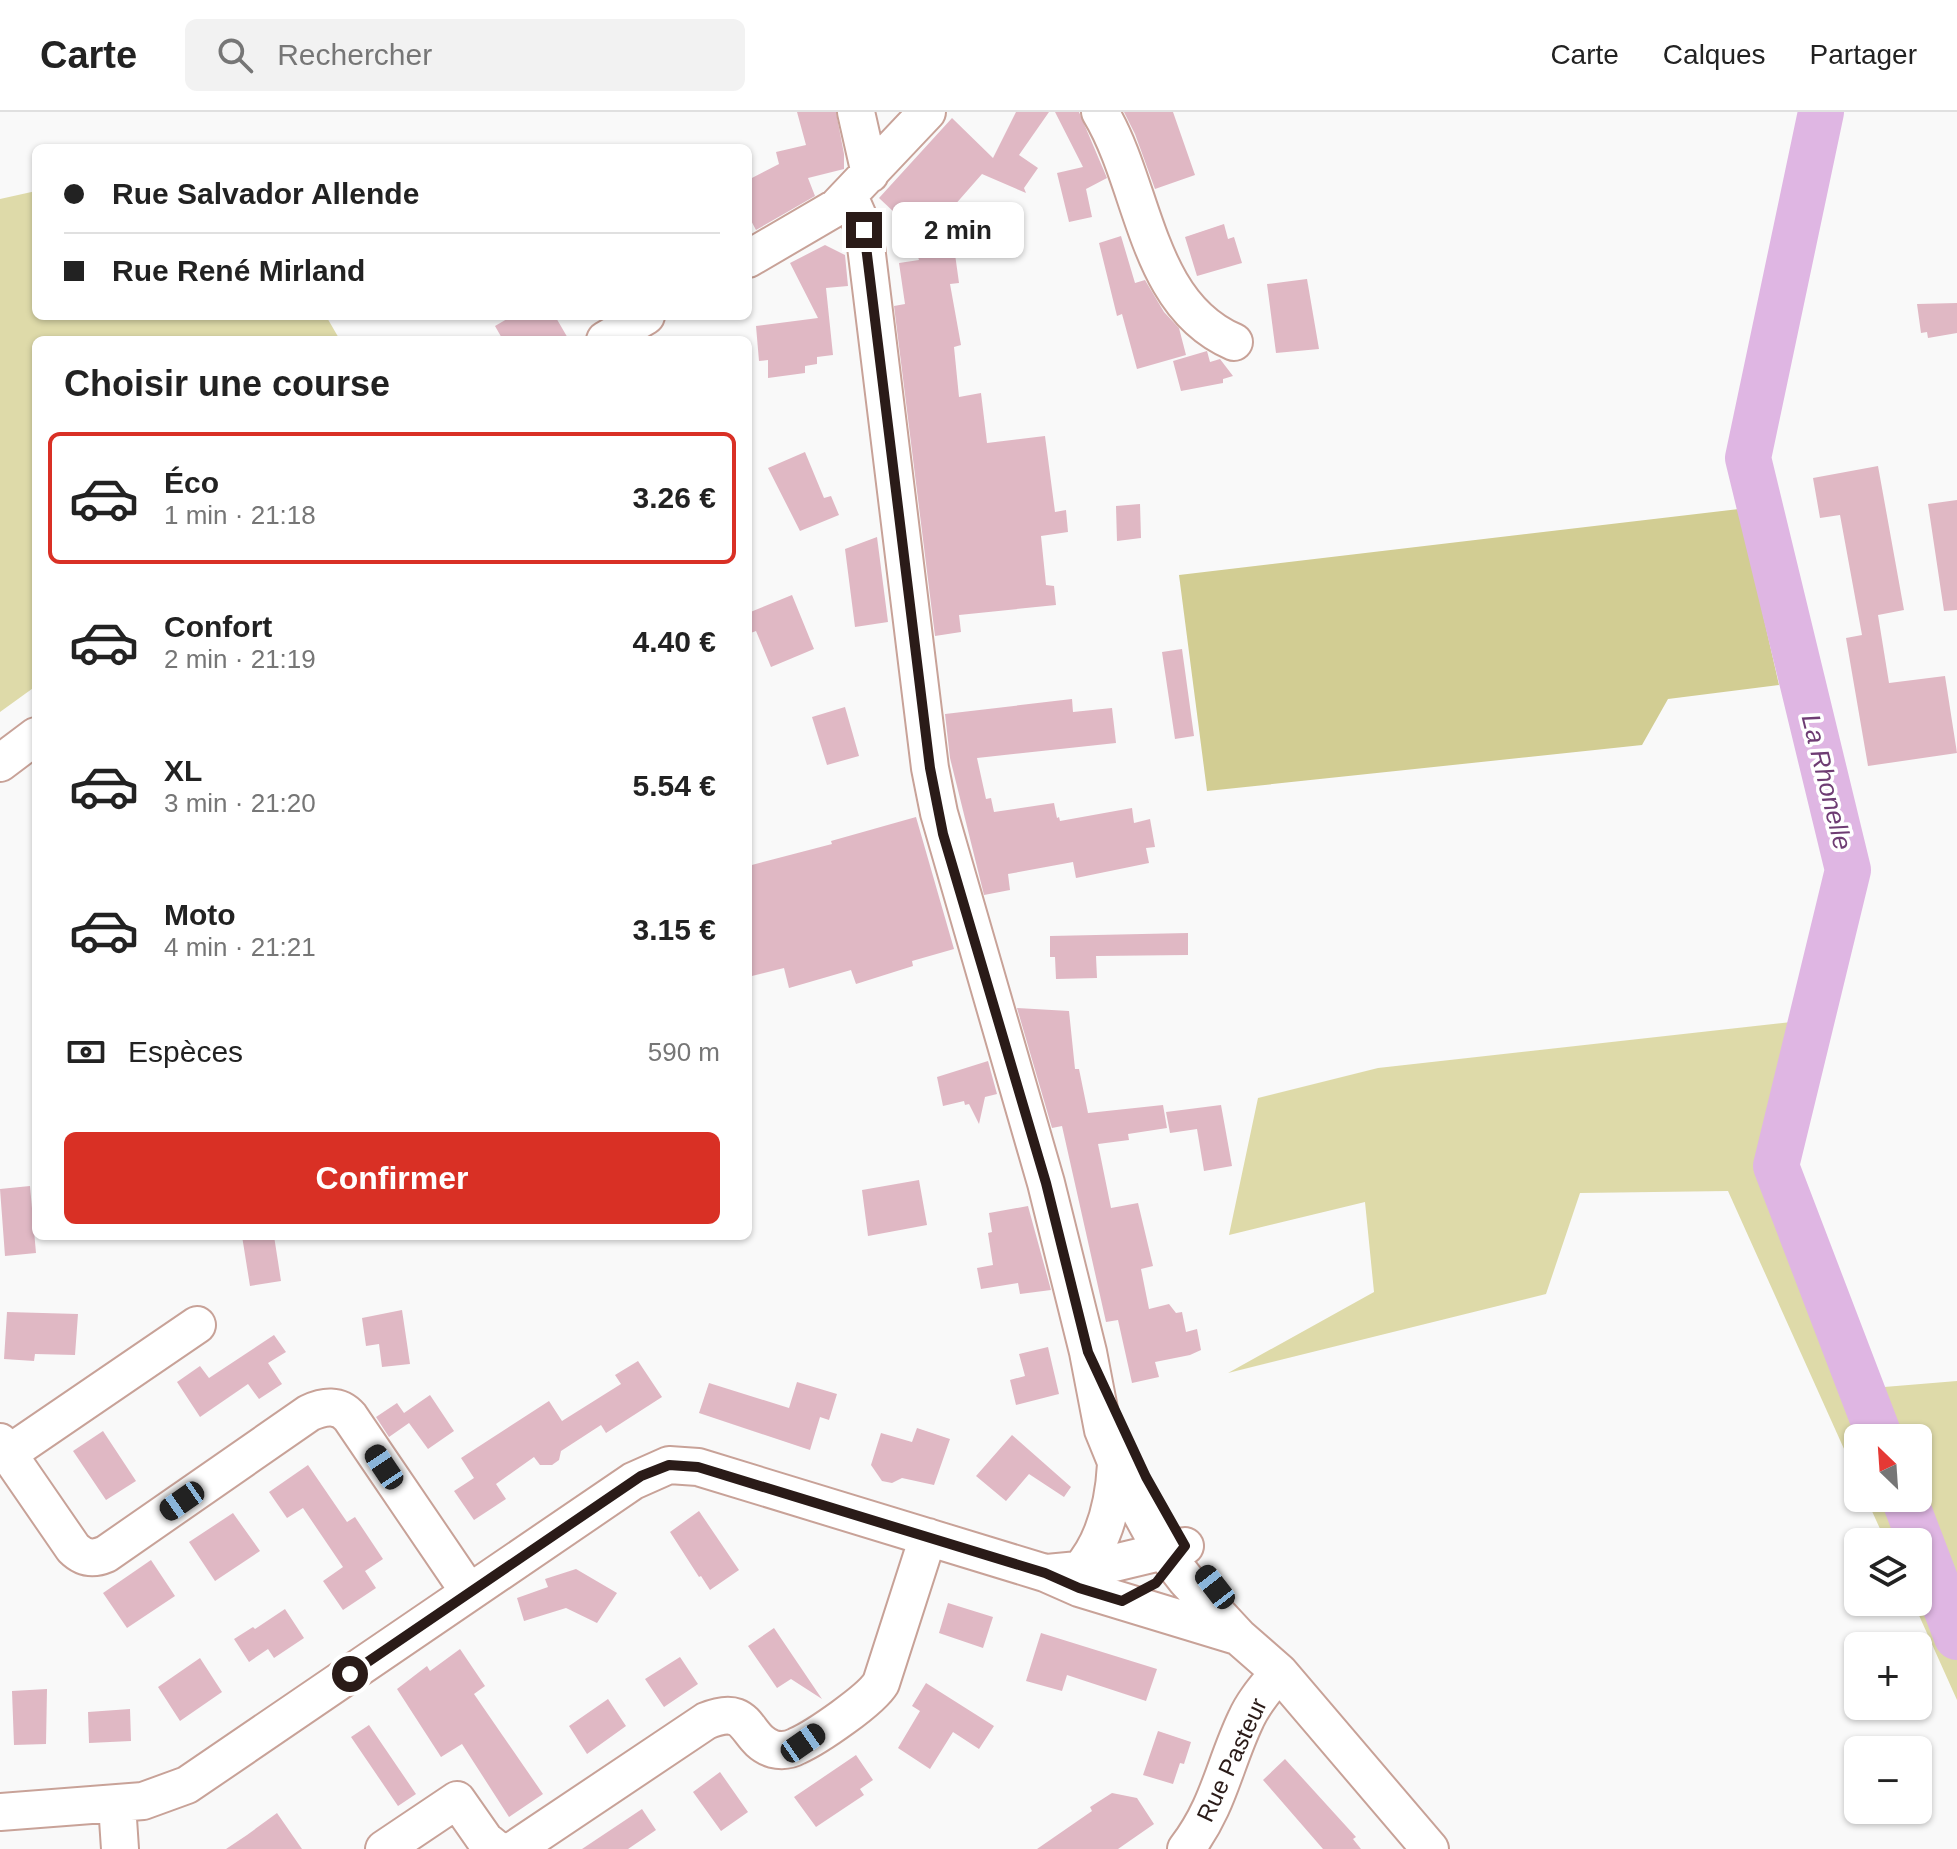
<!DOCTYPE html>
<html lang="fr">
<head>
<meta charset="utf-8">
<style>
	:root { --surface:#fff; --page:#f2f2f2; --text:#222; --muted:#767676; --line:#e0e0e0; --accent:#d93025 }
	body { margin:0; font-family:Arial,sans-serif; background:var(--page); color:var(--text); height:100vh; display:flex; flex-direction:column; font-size:30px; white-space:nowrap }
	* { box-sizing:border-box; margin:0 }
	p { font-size:26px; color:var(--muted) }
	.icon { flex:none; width:44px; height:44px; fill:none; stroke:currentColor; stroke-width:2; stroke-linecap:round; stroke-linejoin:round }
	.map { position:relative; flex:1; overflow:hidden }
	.sheet { position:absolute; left:32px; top:224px; width:720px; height:904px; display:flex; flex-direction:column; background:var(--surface); border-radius:12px; box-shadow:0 2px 6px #0004 }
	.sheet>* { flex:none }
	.banner { position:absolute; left:32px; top:32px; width:720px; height:176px; border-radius:12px; box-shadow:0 2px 6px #0004; display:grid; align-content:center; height:176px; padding:0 32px; background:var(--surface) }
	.needle { width:52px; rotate:335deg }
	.buttons { position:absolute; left:1844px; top:1312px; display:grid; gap:16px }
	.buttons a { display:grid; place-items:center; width:88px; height:88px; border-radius:12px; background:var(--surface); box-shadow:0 2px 6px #0004; font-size:40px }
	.end { position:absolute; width:36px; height:36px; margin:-18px; border:10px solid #2a1b18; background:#fff; box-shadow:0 0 0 4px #fff }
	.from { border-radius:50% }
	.bubble { position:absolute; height:56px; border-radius:12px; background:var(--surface); box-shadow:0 2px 6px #0004; font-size:26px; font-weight:700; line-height:56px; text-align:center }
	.car { position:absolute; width:24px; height:48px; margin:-24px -12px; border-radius:10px; box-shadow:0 0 6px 2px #0007; background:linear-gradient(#222 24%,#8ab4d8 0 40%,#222 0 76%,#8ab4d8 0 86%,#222 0) }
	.banner b { display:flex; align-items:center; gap:28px; height:76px; font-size:30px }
	.banner b+b { border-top:2px solid var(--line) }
	.banner i { width:20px; height:20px; background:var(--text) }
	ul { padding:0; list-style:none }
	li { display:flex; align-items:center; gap:24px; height:132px; margin:0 16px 12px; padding:0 16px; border:4px solid transparent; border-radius:12px }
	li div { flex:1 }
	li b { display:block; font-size:30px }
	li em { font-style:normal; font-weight:700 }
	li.on { border-color:var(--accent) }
	li>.icon { width:72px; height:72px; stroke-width:1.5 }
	h2 { padding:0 32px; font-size:36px; line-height:96px }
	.pay { display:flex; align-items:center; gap:20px; height:88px; padding:0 32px; font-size:30px }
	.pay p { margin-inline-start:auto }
	.cta { display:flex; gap:16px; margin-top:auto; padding:16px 32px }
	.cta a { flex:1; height:92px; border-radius:12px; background:var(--accent); color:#fff; font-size:32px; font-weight:700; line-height:92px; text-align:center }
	header { display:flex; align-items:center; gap:48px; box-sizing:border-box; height:112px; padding:0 40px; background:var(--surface); border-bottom:2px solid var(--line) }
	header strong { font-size:38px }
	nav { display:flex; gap:44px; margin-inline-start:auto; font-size:28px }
	.search { width:560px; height:72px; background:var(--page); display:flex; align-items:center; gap:20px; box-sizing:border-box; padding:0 28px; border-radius:12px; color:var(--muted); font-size:30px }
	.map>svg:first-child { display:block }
	.green { fill:#dedaa9 }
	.forest { fill:#d2cd93 }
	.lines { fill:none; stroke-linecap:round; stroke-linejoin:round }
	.river { stroke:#dfb6e3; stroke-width:46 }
	.building { fill:#e0b8c4 }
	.minor-casing { stroke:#c8a298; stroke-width:40 }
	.minor { stroke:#fff; stroke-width:36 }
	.route { stroke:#2a1b18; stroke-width:10 }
	.labels { text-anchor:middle; stroke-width:7; stroke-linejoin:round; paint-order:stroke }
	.street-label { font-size:24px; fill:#2a1b18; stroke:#fff }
	.water-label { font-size:26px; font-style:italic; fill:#6e3c73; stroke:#fff }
</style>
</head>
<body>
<header>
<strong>Carte</strong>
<div class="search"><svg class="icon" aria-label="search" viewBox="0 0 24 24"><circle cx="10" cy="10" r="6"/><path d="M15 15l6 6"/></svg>Rechercher</div>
<nav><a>Carte</a><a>Calques</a><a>Partager</a></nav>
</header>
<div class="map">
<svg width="1957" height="1737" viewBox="0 0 1957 1737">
	<rect width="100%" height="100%" fill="#f9f9f9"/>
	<path class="green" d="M 36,79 L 36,204 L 326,204 L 340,228 L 36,228 L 36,574 L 0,600 L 0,87 Z
		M 1827,906 L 1796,1065 L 1872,1276 L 1957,1269 L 1957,1588 L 1913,1490 L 1918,1490 L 1918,1430 L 1886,1430 L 1866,1386 L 1918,1386 L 1918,1326 L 1858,1326 L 1858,1368 L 1728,1079 L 1580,1081 L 1546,1182 L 1228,1261 L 1374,1180 L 1365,1090 L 1229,1123 L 1258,986 L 1378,956 Z"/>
	<path class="forest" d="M 1739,397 L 1779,573 L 1668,587 L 1642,633 L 1207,679 L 1179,463 Z"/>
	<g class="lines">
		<path class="river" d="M 1821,0 L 1748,346 L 1848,758 L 1776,1054 L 1880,1326
			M 1904,1386 L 1957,1525"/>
	</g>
	<path class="building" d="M 797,0 L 836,0 L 844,42 L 844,57 L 808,66 L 815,84 L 756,118 L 748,103 L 748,68 L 779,52 L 776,40 L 806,33 Z
		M 1016,0 L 1049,0 L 1019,43 L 1038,56 L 1024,76 L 1026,81 L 982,62 L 917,136 L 913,118 L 879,86 L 952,6 L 993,46 Z
		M 1055,0 L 1079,0 L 1107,66 L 1086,77 L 1092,105 L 1069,110 L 1057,61 L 1083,55 Z
		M 1124,0 L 1173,0 L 1195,63 L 1155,77 L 1135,22 Z
		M 994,104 L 1007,117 L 1008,138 L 955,142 L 959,171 L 950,172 L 961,233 L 954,235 L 959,285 L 981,281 L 987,331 L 1045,324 L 1055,400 L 1066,398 L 1068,420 L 1041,424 L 1046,473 L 1054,474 L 1056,493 L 959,503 L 961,520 L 935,524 L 894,194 L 905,192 L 899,151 L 919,148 L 918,145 L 908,144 Z
		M 1224,112 L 1228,127 L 1234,125 L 1242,151 L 1197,164 L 1185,125 Z
		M 1121,124 L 1135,171 L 1145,168 L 1164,200 L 1179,216 L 1186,243 L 1137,257 L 1122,202 L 1117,204 L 1099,131 Z
		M 825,133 L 845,143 L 848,174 L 826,176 L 833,243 L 817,245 L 817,252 L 805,254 L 805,261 L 768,266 L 768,248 L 759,249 L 756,214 L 818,206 L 790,151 Z
		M 1307,167 L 1319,237 L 1276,241 L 1267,172 Z
		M 1957,191 L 1957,221 L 1928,226 L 1927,220 L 1921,221 L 1917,192 Z
		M 512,204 L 555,204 L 569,228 L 503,228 L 495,214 Z
		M 1207,239 L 1210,250 L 1220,247 L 1233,264 L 1223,267 L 1223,271 L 1181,279 L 1173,249 Z
		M 805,340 L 824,386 L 831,384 L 839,403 L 800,419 L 768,356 Z
		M 1878,354 L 1904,498 L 1878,503 L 1889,571 L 1945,564 L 1957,641 L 1868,654 L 1846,526 L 1862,523 L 1840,403 L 1820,406 L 1813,366 Z
		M 1957,388 L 1957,498 L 1944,499 L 1928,392 Z
		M 1140,392 L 1141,426 L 1117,429 L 1116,394 Z
		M 877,425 L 888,510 L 855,515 L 845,437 Z
		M 792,483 L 814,537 L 771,555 L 756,519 L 748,522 L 748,501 Z
		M 1182,537 L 1194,624 L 1175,627 L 1162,540 Z
		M 1072,587 L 1073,600 L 1112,596 L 1116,631 L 977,646 L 986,687 L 991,686 L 994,700 L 1054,691 L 1057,706 L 1059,705 L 1060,709 L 1132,696 L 1134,711 L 1150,707 L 1155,735 L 1146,736 L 1149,751 L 1076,766 L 1073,750 L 1008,762 L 1010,778 L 984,783 L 950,646 L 945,602 Z
		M 845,595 L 859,644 L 827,653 L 812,605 Z
		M 916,705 L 954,837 L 912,849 L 913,854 L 856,872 L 851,858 L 789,876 L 784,856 L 748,865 L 748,754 L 832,732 L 831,729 Z
		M 1188,821 L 1188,843 L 1096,844 L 1097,866 L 1056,867 L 1055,845 L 1050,845 L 1050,824 Z
		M 1017,896 L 1069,899 L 1075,957 L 1079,957 L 1088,1001 L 1163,993 L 1167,1016 L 1128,1022 L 1129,1028 L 1098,1032 L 1111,1096 L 1138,1091 L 1153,1154 L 1141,1157 L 1149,1197 L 1169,1192 L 1176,1201 L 1182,1200 L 1186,1220 L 1197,1217 L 1201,1238 L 1190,1243 L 1155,1250 L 1159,1265 L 1132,1271 L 1118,1208 L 1106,1210 L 1062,1014 L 1052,1016 Z
		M 988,949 L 997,982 L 985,985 L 979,1012 L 969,992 L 965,993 L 964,989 L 943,994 L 937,965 Z
		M 1221,993 L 1232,1054 L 1204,1059 L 1197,1017 L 1170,1021 L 1166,1000 Z
		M 919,1068 L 927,1113 L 868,1124 L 862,1078 Z
		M 30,1074 L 36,1141 L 5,1144 L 0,1077 Z
		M 1028,1094 L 1051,1178 L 1020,1182 L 1018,1171 L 981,1177 L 977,1156 L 993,1153 L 988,1121 L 992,1120 L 989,1101 Z
		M 242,1124 L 274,1124 L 281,1169 L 250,1174 Z
		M 402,1198 L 410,1252 L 382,1255 L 379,1232 L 366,1234 L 362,1206 Z
		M 7,1200 L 78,1202 L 75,1243 L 35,1242 L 34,1249 L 4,1247 Z
		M 274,1223 L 286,1240 L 268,1251 L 282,1272 L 259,1287 L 248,1272 L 200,1305 L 177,1270 L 200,1254 L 209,1266 Z
		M 1048,1235 L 1059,1282 L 1016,1293 L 1010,1268 L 1025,1264 L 1019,1242 Z
		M 638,1249 L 662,1285 L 606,1321 L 601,1313 L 561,1339 L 559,1348 L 552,1353 L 540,1353 L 534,1345 L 496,1372 L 506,1387 L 474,1408 L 454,1379 L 474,1366 L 461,1346 L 549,1289 L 562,1309 L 621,1272 L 615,1263 Z
		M 797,1270 L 837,1282 L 829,1308 L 820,1305 L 810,1338 L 699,1301 L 709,1271 L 789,1296 Z
		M 430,1283 L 454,1319 L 428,1337 L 409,1311 L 389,1325 L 376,1305 L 397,1291 L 404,1301 Z
		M 917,1316 L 950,1327 L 934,1373 L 902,1366 L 892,1371 L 882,1369 L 871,1353 L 881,1321 L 912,1330 Z
		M 103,1319 L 136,1369 L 106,1388 L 73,1339 Z
		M 1012,1323 L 1071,1375 L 1064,1385 L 1029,1362 L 1006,1389 L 976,1364 Z
		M 308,1353 L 347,1410 L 355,1405 L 383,1447 L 365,1459 L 376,1476 L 343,1498 L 323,1469 L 343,1455 L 303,1396 L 287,1406 L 269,1380 Z
		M 699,1399 L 739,1458 L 710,1478 L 701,1464 L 699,1465 L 670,1420 Z
		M 233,1401 L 260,1439 L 215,1469 L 189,1430 Z
		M 151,1448 L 175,1484 L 127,1516 L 103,1481 Z
		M 576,1457 L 617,1481 L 597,1511 L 566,1496 L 524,1509 L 517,1486 L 548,1475 L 545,1467 Z
		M 948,1491 L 993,1505 L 983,1536 L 939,1521 Z
		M 285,1497 L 304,1526 L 274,1546 L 268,1537 L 249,1550 L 234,1527 L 253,1515 L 255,1517 Z
		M 774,1516 L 822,1587 L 791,1567 L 777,1576 L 748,1534 Z
		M 1041,1521 L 1157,1557 L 1146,1589 L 1067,1563 L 1062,1579 L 1026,1569 Z
		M 460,1537 L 485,1574 L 474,1582 L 543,1682 L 509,1705 L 462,1632 L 441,1645 L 397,1577 L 427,1554 L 430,1559 Z
		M 680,1545 L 698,1572 L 664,1595 L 645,1567 Z
		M 200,1546 L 222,1580 L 180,1609 L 158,1575 Z
		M 926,1571 L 994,1614 L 979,1637 L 953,1620 L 930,1657 L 898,1636 L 920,1599 L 912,1594 Z
		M 47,1577 L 46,1632 L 14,1633 L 12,1579 Z
		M 608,1587 L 626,1614 L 587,1642 L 569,1614 Z
		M 130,1597 L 131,1629 L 89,1631 L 88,1600 Z
		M 369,1613 L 416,1682 L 398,1694 L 351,1625 Z
		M 1158,1619 L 1191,1630 L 1184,1652 L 1180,1651 L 1173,1672 L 1143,1663 Z
		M 856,1643 L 873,1668 L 860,1677 L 864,1683 L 816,1715 L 794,1685 Z
		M 1285,1647 L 1356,1725 L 1353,1727 L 1361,1737 L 1323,1737 L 1263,1668 Z
		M 720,1660 L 748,1700 L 721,1719 L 693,1680 Z
		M 1112,1681 L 1137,1686 L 1154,1712 L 1118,1737 L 1037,1737 L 1092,1699 L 1090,1695 Z
		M 642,1697 L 656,1718 L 628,1737 L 582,1737 Z
		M 277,1701 L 302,1737 L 226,1737 L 247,1723 Z"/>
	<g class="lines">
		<g class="minor-casing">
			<path id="minor" d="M 856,0 L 870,62
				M 1100,0 C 1145,74 1145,192 1234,230
				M 849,84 L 864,118 L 930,656 L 939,701 L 1046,1071 L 1088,1240 L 1103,1318 L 1125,1372 L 1158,1432 L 1186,1468 L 1239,1525 L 1279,1560 L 1430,1737
				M 748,147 L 837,95 L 927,0
				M 605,228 L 646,204
				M 0,651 L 36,624
				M 0,1330 L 73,1436 C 83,1446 92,1448 106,1442 L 309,1301 C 324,1294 339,1292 350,1305 L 469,1480
				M 8,1342 L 197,1213
				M 1079,1459 C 1105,1430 1114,1390 1116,1352
				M 1047,1461 L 1089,1457 L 1185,1434
				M 117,1692 L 120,1737
				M 0,1700 L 143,1689 L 187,1673 L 633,1369 L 669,1353 L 698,1355 L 1045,1461 L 1079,1476 L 1237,1524
				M 384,1737 L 457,1688 L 485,1728 L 496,1737
				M 515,1737 L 706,1609 C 752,1590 743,1627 773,1637 C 781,1639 790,1638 797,1634 C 817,1625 871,1588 881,1571 L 928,1425
				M 1186,1737 C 1219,1694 1224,1653 1246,1607 C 1254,1589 1267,1575 1279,1560"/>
		</g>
		<use href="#minor" class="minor"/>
	</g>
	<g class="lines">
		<path class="route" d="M 350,1562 L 641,1364 L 669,1353 L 698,1355 L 1045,1461 L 1079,1476 L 1122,1489 L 1156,1471 L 1185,1434 L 1146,1365 L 1088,1240 L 1046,1071 L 943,722 L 930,656 L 864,118"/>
	</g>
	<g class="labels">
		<g class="street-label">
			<text transform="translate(1232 1648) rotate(-65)" y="8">Rue Pasteur</text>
		</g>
		<g class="water-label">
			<text transform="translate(1827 670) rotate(76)" y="9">La Rhonelle</text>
		</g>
	</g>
</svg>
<div class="buttons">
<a><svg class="needle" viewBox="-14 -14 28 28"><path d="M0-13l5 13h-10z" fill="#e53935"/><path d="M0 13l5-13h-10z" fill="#767676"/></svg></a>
<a><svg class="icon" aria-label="layers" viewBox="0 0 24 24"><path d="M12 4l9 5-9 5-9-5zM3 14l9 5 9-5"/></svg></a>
<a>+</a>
<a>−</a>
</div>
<i class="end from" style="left:350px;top:1562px"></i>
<i class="end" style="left:864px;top:118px"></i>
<div class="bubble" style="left:892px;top:90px;width:132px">2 min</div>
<i class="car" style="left:384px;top:1355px;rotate:326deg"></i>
<i class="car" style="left:182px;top:1389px;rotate:235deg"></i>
<i class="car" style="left:1215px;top:1475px;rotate:322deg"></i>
<i class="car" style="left:803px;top:1631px;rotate:55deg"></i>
<div class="banner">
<b><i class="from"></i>Rue Salvador Allende</b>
<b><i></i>Rue René Mirland</b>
</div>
<section class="sheet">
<h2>Choisir une course</h2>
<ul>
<li class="on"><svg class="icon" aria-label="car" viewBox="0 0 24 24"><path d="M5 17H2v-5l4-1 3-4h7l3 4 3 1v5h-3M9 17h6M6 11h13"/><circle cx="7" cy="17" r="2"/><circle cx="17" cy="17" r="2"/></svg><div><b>Éco</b><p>1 min · 21:18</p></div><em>3.26 €</em></li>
<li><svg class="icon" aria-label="car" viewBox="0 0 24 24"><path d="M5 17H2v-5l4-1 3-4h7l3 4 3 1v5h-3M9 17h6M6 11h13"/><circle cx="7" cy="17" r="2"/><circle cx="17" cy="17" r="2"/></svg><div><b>Confort</b><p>2 min · 21:19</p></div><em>4.40 €</em></li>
<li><svg class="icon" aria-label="car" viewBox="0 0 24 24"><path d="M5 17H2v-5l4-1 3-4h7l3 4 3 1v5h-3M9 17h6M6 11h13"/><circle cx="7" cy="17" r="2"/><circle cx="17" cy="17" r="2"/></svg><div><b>XL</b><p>3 min · 21:20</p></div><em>5.54 €</em></li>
<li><svg class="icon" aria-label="car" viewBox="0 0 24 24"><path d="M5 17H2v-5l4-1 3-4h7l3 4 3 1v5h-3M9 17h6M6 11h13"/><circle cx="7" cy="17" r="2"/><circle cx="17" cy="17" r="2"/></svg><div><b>Moto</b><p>4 min · 21:21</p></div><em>3.15 €</em></li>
</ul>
<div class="pay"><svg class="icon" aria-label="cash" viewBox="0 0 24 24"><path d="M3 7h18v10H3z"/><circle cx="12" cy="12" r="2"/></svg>Espèces<p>590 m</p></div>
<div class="cta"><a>Confirmer</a></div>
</section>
</div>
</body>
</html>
